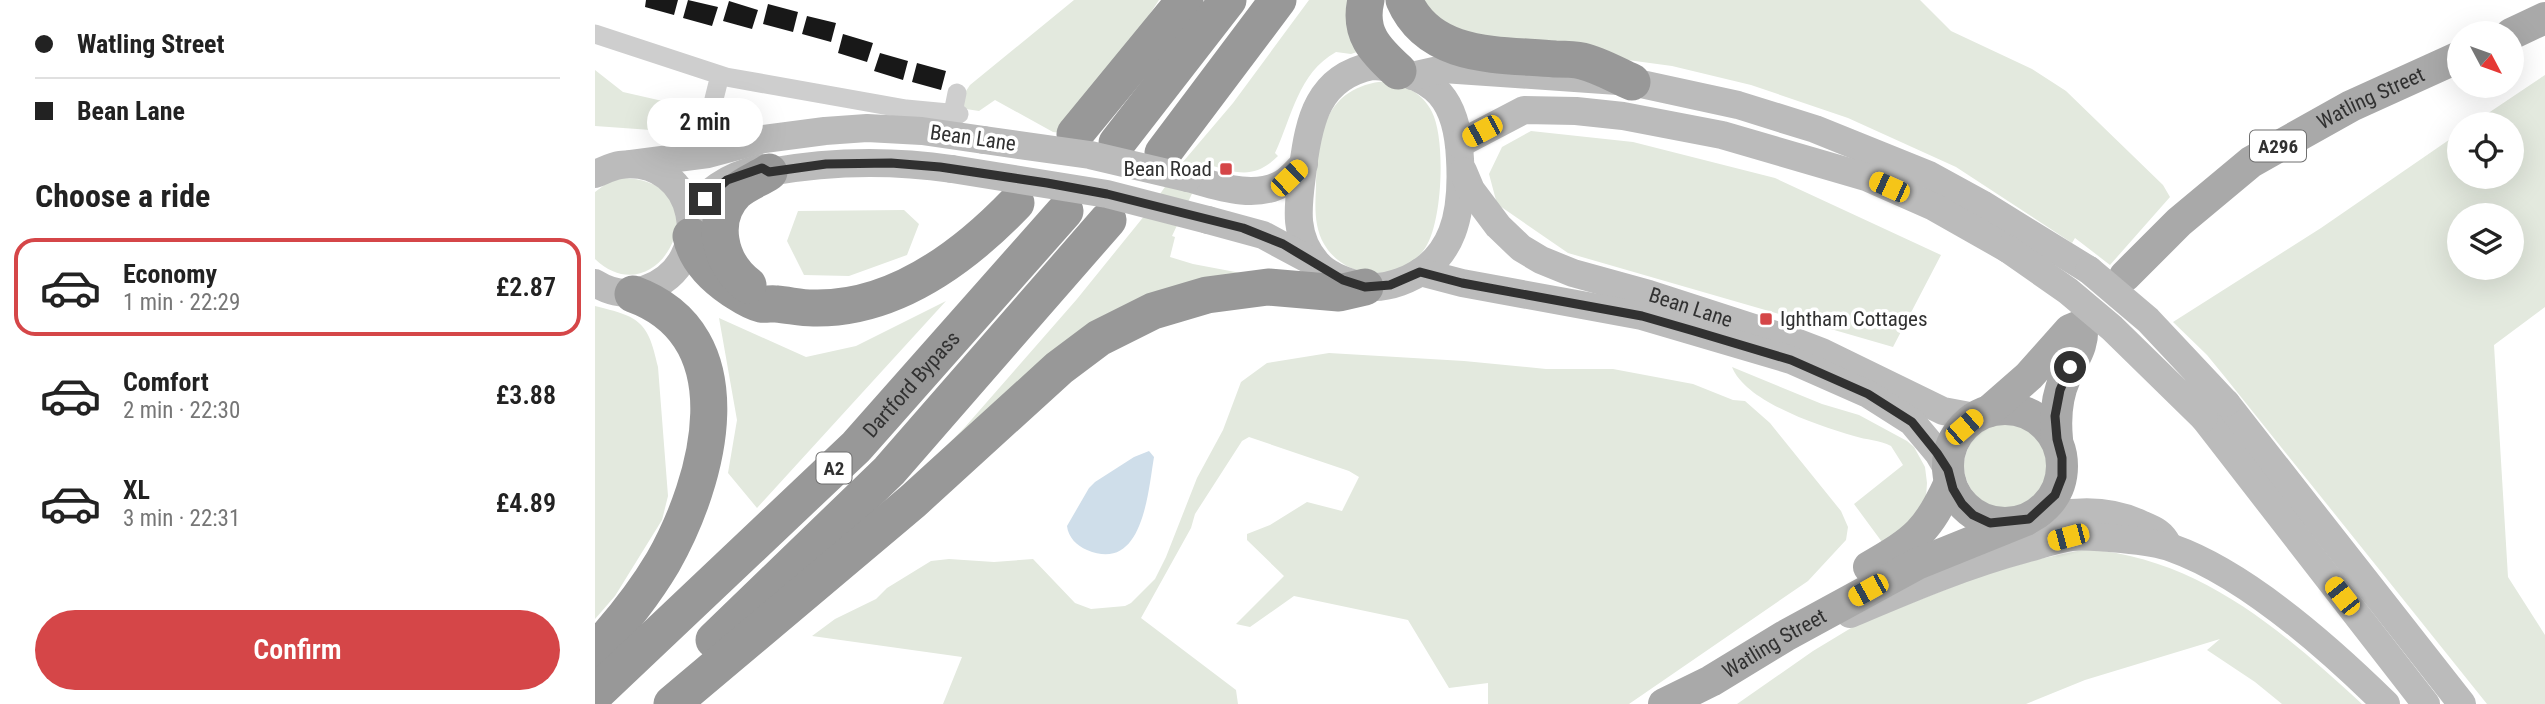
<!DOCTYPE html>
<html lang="en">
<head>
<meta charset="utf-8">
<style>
	:root { --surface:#fff; --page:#f6f6f6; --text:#222; --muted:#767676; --line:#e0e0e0; --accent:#d54648 }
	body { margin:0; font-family:"Roboto Condensed",sans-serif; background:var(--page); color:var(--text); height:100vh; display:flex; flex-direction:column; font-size:26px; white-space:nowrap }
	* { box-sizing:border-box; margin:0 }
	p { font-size:23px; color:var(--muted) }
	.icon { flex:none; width:38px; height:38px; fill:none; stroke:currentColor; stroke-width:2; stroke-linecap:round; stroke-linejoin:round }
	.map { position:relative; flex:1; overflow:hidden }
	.panel { display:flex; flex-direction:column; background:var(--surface); width:595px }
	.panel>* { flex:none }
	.guide { display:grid; align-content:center; height:154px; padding:0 35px; background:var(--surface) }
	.needle { width:46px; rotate:131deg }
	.tools { position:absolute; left:1852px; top:21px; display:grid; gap:14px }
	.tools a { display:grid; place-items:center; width:77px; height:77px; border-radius:50%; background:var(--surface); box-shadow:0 7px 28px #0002; font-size:35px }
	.end { position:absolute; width:32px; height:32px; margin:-16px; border:9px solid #313131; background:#fff; box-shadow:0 0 0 4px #fff }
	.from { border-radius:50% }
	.bubble { position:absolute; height:49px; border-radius:24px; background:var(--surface); box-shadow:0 7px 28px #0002; font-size:23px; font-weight:600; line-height:49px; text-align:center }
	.car { position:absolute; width:21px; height:42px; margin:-21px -10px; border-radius:9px; box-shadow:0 0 5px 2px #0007; background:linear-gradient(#f5c518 24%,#345 0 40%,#f5c518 0 76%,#345 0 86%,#f5c518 0) }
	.guide b { display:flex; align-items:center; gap:24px; height:66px; font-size:26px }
	.guide b+b { border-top:2px solid var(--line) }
	.guide i { width:18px; height:18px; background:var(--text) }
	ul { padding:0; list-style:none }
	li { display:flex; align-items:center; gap:21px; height:98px; margin:0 14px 10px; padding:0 21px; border:4px solid transparent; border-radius:21px }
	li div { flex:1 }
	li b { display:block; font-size:26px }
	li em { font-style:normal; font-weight:600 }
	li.current { border-color:var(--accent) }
	li>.icon { width:63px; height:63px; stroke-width:1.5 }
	h2 { padding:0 35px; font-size:32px; line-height:84px }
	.cta { display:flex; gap:14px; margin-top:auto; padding:14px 35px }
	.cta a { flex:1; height:80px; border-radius:42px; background:var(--accent); color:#fff; font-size:28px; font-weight:600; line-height:80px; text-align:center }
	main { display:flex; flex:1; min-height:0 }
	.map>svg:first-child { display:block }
	.green { fill:#e3e9de; fill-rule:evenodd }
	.water { fill:#cfdeea }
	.building { fill:#181818 }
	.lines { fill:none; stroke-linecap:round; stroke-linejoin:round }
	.street { stroke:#cecece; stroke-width:19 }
	.secondary { stroke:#bbb; stroke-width:28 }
	.primary { stroke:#a9a9a9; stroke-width:32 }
	.highway { stroke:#989898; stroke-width:37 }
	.secondary-bridge { stroke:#bbb; stroke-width:28 }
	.route { stroke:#313131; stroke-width:9 }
	.poi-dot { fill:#d54648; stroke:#fff; stroke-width:2.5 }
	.labels { text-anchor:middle; stroke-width:7; stroke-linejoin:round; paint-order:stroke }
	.shield { fill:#fff; stroke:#6f6f6f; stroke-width:2 }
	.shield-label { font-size:19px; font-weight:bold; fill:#313131 }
	.street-label { font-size:21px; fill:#313131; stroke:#fff }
	.poi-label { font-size:21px; fill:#313131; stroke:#fff; text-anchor:end }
</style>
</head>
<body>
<main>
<section class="panel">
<div class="guide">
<b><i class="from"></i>Watling Street</b>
<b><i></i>Bean Lane</b>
</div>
<h2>Choose a ride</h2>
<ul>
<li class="current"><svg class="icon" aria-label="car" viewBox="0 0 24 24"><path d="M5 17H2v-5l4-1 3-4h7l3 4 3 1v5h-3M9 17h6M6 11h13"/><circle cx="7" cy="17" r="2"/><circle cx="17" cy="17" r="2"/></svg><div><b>Economy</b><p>1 min · 22:29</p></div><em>£2.87</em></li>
<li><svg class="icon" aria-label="car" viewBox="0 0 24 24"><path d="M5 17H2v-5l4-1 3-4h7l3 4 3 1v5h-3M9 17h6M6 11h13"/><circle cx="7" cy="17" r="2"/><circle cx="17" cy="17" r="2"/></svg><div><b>Comfort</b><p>2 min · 22:30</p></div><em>£3.88</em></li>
<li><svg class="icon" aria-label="car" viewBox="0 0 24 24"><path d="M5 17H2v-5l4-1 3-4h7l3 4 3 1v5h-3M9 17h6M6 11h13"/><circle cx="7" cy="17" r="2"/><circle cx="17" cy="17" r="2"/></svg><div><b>XL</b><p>3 min · 22:31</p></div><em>£4.89</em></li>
</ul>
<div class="cta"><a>Confirm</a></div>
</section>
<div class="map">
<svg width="1950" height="704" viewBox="0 0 1950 704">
	<rect width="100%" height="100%" fill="#fff"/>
	<path class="green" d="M 479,0 L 564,0 L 516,73 L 466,133 L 458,132 L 400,100 L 384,111 L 371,109 L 368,105 L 369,94 L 375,85 Z
		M 714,0 L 761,0 L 765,51 L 756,54 L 741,52 C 703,73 697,117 680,153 L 683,156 C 658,181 640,172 611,164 L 577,236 L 580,237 L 575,257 L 598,264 L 651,274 L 595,285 L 288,511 L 370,427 L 482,299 L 550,215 L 587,163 L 638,103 Z
		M 822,0 L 1325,0 L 1356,31 L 1437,69 L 1471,91 L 1568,185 L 1575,197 L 1515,265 L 1480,238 L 1477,243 L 1361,167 L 1253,118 L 1156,85 L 1077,66 L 871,38 Z
		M 0,70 L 28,92 L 116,112 L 56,130 L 0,126 Z
		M 1950,75 L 1950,307 L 1899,345 L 1913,577 L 1950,635 L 1950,704 L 1892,704 L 1630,377 L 1612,355 L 1578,322 L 1726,228 L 1864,133 L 1864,177 L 1916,177 L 1916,124 L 1877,124 ZM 1864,215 L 1916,215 L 1916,268 L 1864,268 Z
		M 791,81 C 810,85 828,93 837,112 C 851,139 848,227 828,251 C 803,283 750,280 729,244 C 719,227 720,206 721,187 C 723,134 729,87 791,81 Z
		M 936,131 L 1038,142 L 1180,178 L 1346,255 L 1298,347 L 973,253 L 902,204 L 894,174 L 907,147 Z
		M 28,178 C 132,181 65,321 0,259 L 0,192 L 12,183 Z
		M 309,210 L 324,224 L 312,255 L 254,276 L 209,275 L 192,241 L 203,211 Z
		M 351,301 L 162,508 L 133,473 L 142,420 L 124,318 L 211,357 L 261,346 Z
		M 0,306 C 45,317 53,321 63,367 L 73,496 L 67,520 L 20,596 L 0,619 Z
		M 734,353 L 869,361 L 951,369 L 1018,369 L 1098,384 L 1138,400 L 1150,401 L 1175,423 L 1246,511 L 1253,527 L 1251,540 L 1213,581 L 1034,704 L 893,704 L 893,683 L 854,688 L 813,620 L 699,596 L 655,627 L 641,624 L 689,576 L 652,540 L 652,534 L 675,525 L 712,502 L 747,511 L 764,477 L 754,471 L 654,437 L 647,441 L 600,514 L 596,528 L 546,618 L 641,690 L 643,704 L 348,704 L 367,657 L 217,636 L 240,619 L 281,599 L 292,588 L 336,561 L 354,559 L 399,562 L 438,559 L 480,603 L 496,609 L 530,606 L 536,603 L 560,579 L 571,557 L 602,478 L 628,430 L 646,382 L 672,363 Z
		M 1137,367 L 1227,404 L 1264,415 L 1312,441 L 1319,447 L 1330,467 L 1332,483 L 1331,497 L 1311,528 L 1287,542 L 1259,504 L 1308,465 L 1296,446 C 1285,440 1271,440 1259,436 C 1224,426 1151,402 1137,367 Z
		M1369 466a42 42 0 1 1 84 0a42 42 0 1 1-84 0Z
		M 1492,549 C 1606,559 1686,630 1767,704 L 1687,704 L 1660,682 L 1612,650 L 1625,639 L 1490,680 L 1431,704 L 1142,704 L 1218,651 L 1261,625 L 1390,574 L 1444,559 Z"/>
	<path class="water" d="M 554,451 L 559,457 C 553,492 548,574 492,550 C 482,546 473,537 472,526 L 494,488 L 500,482 L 539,457 Z"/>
	<path class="building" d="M 51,0 L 83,0 L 79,15 L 50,7 Z
		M 93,0 L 123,7 L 117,26 L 88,18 Z
		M 134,1 L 163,10 L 157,29 L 128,21 Z
		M 173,4 L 203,12 L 198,32 L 168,24 Z
		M 212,16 L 241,23 L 236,42 L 207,34 Z
		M 248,34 L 278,43 L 272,62 L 243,53 Z
		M 285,53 L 313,61 L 308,80 L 279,71 Z
		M 322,63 L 351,71 L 346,90 L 317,82 Z"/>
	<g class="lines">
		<path class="street" d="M 0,34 L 131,77 L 311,109 L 364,114
			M 119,99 L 125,75
			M 358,113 L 362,93"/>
		<g class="secondary">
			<path d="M 777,66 C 798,66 830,77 845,94 C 860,111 864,136 865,159 C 868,210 861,262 805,282 C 791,287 778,289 764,285 C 749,281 732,275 722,263 C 696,234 704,201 708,167 C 714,120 723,77 777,66 Z"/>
			<path d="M 817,76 L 848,69 L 1037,82 L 1143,105 L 1220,129 L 1334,175 L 1387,204 L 1494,270"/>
			<path d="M 864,144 L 929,110 L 981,111 L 1028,116 L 1127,135 L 1271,177 L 1339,207 L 1413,249"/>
			<path d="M 36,164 L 113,154 L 169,139 L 230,131 L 272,128 L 327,131 L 389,140"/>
			<path id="s1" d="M 868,171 L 876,190 L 903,226 L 926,248 L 946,260 L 978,273 L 1054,294 L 1193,339 L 1227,352 L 1348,411 L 1380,417"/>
			<path d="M 0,174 C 8,171 17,166 25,165 C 102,155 124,263 51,289 C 34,296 16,293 0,283"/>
			<path d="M 593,178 C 622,186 660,200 688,183 C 696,178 702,170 709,164"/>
			<path d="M 613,220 L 668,235 L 720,263"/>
			<path d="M 97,223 C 104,191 137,175 167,168 L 174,172 C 235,161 296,160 357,169"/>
			<path d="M 825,272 L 867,283 L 1047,316 L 1196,360 L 1273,394 L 1317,422 L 1343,453 L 1353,470"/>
			<path d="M 1631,403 L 1867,704"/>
			<path d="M 1609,418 L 1831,704"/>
			<path d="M 1434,519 C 1474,512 1510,506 1548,525 C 1560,530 1567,533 1573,545"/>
			<path d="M 1255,614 C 1312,590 1370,565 1430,549 C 1445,545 1461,539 1476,537 C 1496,535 1558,541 1577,548 C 1651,574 1735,649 1791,704"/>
		</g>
		<g class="primary">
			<path d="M 1916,34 L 1950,18"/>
			<path id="s2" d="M 1530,276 L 1584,222 L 1656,162 L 1756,106 L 1864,57"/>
			<circle cx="1410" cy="466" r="57"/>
			<path d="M 1394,411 L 1434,376 L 1475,330 L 1487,325 C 1489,348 1478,358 1470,378 C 1461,398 1460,418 1462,439"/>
			<path d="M 1274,567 C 1321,540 1333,531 1355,482"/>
			<path id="s3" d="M 1069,704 L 1116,681 L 1190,636 L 1322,564 L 1431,520"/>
		</g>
		<g class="highway">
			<path d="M 771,0 C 763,33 780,50 803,71"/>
			<path d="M 809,0 C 835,60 905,54 960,59 C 969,59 979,59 987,61 C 1004,65 1021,75 1037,82"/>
			<path d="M 480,134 L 590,0"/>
			<path d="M 522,143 L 633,0"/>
			<path d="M 568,153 L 683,0"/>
			<path d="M 96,236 C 101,259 118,276 137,289 C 145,294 156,302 166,304 C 171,305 176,303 181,304 C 194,305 206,308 218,308 C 299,310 368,258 421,203"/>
			<path d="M 153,285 C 124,263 114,219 141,192 C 151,183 164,179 174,172"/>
			<path d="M 119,640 L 294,471 L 513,220"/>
			<path d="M 0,651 C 25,624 49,594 68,562 C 114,481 154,336 38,294"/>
			<path id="s4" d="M 0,694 L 261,447 L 470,211"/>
			<path d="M 77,704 L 318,501 L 464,368 L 504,338 L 558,311 L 612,295 L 673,287 L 744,293 L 770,287"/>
		</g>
		<path class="secondary-bridge" d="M 389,140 L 495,155 L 593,178
			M 357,169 L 512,194 L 613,220
			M 1413,249 L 1473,291 L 1517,328 L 1609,418
			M 1494,270 L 1553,320 L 1631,403"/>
	</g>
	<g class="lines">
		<path class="route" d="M 110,199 L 132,180 L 167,168 L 174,172 L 231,164 L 296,163 L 345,167 L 452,183 L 512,194 L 648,228 L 688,244 L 748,280 L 770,287 L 795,285 L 825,272 L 867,283 L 1047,316 L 1099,331 L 1196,360 L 1273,394 L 1317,422 L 1342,453 L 1353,470 L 1358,489 L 1367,504 L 1378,515 L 1395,523 L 1434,519 L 1460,495 L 1467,477 L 1467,458 L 1462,439 L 1460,416 L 1465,390 L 1475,367"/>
	</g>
	<g class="poi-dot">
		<rect x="624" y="162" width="14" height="14" rx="3.5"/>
		<rect x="1164" y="312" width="14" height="14" rx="3.5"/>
	</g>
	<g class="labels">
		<g class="shield">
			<rect x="1655" y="130.5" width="56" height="31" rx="5"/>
			<rect x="221.5" y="452.5" width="35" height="31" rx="5"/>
		</g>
		<g class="shield-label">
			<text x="1683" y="153">A296</text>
			<text x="239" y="475">A2</text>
		</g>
		<g class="street-label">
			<text dy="7" stroke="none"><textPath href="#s2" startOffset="306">Watling Street</textPath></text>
			<text transform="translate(378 138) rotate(8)" y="7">Bean Lane</text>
			<text dy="7" stroke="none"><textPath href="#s1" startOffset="278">Bean Lane</textPath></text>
			<text dy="7" stroke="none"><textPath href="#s4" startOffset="443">Dartford Bypass</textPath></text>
			<text dy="7" stroke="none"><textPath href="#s3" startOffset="126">Watling Street</textPath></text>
		</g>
		<g class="poi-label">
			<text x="617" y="176">Bean Road</text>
			<text x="1185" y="326" text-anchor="start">Ightham Cottages</text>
		</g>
	</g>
</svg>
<div class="tools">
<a><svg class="needle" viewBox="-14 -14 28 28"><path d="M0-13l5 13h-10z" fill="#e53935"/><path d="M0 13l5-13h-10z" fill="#767676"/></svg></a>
<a><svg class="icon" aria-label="locate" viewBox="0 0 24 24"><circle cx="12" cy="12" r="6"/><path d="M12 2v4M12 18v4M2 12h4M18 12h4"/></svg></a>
<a><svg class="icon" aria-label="layers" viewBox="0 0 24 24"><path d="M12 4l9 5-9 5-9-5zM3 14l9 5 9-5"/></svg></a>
</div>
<i class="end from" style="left:1475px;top:367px"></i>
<i class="end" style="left:110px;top:199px"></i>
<div class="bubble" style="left:52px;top:98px;width:116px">2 min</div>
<i class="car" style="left:887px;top:131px;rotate:242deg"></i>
<i class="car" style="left:694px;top:178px;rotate:46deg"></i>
<i class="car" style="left:1294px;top:187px;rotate:294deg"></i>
<i class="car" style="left:1369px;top:427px;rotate:49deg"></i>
<i class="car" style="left:1473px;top:537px;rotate:255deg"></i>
<i class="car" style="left:1273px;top:590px;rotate:241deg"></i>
<i class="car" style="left:1747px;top:596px;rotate:322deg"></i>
</div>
</main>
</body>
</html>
